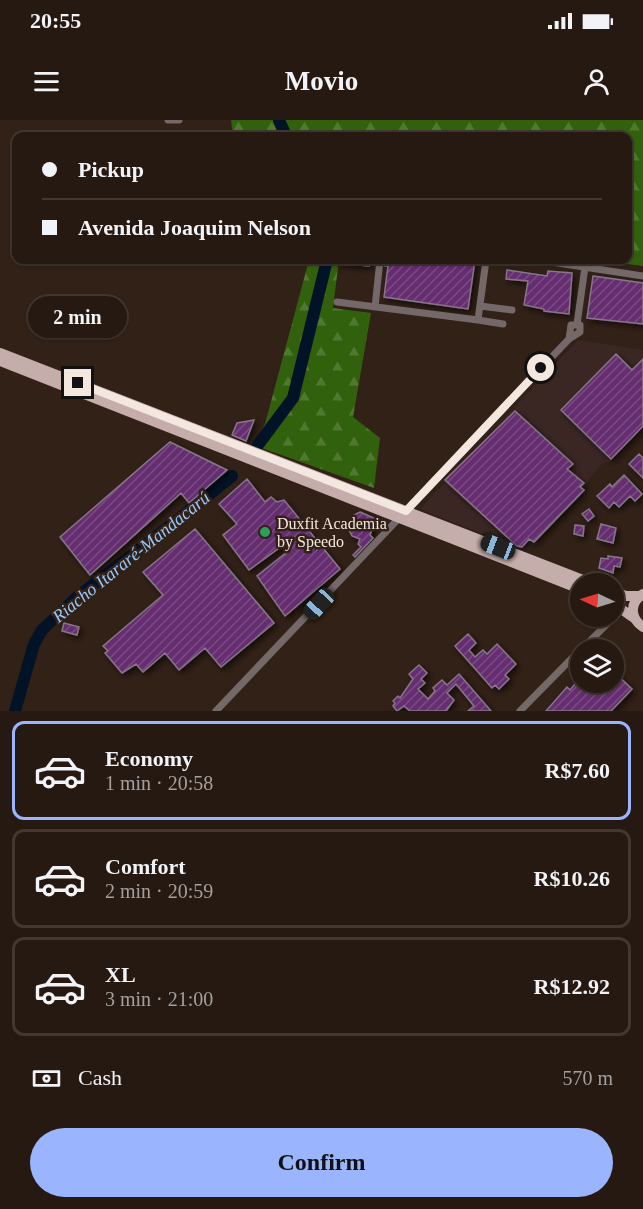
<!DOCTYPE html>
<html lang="en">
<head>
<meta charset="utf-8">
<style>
	:root { --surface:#261911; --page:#32261f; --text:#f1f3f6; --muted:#a4a09f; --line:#423831; --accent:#9ab5fd }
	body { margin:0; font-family:Georgia,serif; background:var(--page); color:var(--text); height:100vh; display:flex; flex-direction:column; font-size:22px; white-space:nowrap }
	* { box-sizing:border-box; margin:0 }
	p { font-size:20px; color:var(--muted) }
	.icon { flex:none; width:33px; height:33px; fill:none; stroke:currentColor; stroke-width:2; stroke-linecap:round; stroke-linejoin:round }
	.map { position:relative; height:591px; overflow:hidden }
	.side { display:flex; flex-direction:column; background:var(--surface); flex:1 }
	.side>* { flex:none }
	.guide { position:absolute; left:12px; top:12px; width:620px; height:132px; border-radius:12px; box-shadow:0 2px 4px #0004,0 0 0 2px var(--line); display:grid; align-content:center; height:132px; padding:0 30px; background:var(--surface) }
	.needle { width:39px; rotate:274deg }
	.tools { position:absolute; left:570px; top:453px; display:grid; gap:12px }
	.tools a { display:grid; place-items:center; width:54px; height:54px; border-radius:50%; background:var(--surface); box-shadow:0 2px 4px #0004,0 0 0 2px var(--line); font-size:30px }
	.end { position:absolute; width:27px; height:27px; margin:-14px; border:8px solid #f3e7e0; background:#111; box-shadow:0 0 0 3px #111 }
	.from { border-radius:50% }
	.bubble { position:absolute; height:42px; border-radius:21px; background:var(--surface); box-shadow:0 2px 4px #0004,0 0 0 2px var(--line); font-size:20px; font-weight:600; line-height:42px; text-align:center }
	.car { position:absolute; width:18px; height:36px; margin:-18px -9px; border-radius:8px; box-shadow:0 0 4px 2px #0007; background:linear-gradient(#222 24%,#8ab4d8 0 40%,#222 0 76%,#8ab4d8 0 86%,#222 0) }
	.guide b { display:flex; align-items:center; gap:21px; height:57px; font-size:22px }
	.guide b+b { border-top:2px solid var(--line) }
	.guide i { width:15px; height:15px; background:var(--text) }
	ul { padding:10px 0 0; list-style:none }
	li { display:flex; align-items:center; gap:18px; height:99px; margin:0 12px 9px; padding:0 18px; border:3px solid var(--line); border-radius:12px }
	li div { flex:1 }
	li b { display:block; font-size:22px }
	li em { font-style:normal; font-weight:600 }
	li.active { border-color:var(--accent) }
	li>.icon { width:54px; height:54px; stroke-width:1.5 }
	.pay { display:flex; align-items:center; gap:15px; height:66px; padding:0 30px; font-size:22px }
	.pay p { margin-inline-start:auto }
	.cta { display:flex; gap:12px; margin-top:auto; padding:12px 30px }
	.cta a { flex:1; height:69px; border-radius:36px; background:var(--accent); color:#111; font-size:24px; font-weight:600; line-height:69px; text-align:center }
	.status { display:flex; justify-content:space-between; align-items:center; height:42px; padding:0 30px; background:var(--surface); direction:ltr }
	.status svg { height:16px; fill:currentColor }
	header { display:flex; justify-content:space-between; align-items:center; height:78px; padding:0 30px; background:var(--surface); font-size:27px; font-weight:600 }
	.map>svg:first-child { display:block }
	.industrial { fill:#3a2724 }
	.forest { fill:url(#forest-firs) }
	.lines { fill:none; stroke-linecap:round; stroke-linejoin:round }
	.river { stroke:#021327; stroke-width:12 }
	.building { fill:url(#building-hatch); stroke:#857688; stroke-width:1.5; filter:url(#shadow) }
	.minor { stroke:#746968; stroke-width:7 }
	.primary { stroke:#c5adac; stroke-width:10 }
	.route { stroke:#f3e7e0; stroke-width:8 }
	.leisure-dot { fill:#2e9e5b; stroke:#322117; stroke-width:2 }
	.labels { text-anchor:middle; stroke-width:5; stroke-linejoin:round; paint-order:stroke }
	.poi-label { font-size:16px; fill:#f3e7e0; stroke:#322117; text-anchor:start }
	.water-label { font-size:18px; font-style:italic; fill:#98c8fd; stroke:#322117 }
</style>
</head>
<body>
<div class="status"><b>20:55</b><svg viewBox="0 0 49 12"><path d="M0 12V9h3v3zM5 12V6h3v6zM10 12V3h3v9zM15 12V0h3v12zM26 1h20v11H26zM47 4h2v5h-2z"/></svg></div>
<header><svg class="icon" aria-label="menu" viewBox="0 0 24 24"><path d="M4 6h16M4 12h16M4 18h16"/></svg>Movio<svg class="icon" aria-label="person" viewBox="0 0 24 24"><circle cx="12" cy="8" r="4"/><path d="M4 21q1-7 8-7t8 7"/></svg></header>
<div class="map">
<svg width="643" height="591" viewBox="0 0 643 591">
	<defs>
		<pattern id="forest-firs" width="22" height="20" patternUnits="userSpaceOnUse" patternTransform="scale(1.5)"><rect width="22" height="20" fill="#32610d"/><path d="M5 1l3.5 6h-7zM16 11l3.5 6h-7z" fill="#507830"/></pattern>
		<pattern id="building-hatch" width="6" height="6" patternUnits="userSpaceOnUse" patternTransform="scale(1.5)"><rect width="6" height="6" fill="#652d6f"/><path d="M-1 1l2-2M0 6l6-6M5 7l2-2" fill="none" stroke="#7c4b83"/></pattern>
		<filter id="shadow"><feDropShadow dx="3" dy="3" stdDeviation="3" flood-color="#0009"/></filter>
	</defs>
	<rect width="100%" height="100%" fill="#322117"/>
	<path class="industrial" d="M 578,220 L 643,230 L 643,308 L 610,342 L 604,342 L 589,358 L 588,363 L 528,432 L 420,389 Z"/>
	<path class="forest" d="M 231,0 L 643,0 L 643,146 L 597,140 L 627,140 L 627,16 L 233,16 Z
		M 309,140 L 339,140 L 333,188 L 371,193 L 353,297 L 380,318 L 374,368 L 253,325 L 265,304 Z"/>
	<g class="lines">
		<path class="river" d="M 279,0 L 286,16
			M 258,325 L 293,278 L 327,140
			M 15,591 L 34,524 L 42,510 L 77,477 L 175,402 L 232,356"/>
	</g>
	<path class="building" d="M 336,140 L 369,140 L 369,146 L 336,143 Z
		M 386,140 L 405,140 L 410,141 L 410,143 L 421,144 L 422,140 L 475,140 L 468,189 L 384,177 L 388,146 L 385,146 Z
		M 507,150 L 547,156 L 548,151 L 572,153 L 569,194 L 544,191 L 544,189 L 524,185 L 528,161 L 506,159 Z
		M 593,156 L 643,163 L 643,204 L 587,198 Z
		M 616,234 L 632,250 L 643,239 L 643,306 L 611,339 L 561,290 Z
		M 515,291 L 573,344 L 567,349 L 584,363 L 580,367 L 584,370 L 534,422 L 529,419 L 522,427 L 517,426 L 445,360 Z
		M 254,300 L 246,321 L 232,315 L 237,303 Z
		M 170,322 L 227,350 L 189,383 L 181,373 L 90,455 L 60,417 Z
		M 639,334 L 643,338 L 643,358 L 629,344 Z
		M 624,355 L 642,374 L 635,381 L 630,376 L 619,387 L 614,382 L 609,388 L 597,376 L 610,364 L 612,367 Z
		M 247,359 L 265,382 L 271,377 L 277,382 L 284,380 L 340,449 L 285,496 L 257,456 L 287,432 L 282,426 L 249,450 L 223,415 L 237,404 L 219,384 Z
		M 589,389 L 594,396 L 588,401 L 582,394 Z
		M 360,392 L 376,399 L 378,405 L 373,407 L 370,415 L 373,418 L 355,437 L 353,435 L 361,427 L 358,424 L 360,419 L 352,416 L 349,410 L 351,403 L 362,408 L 354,395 Z
		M 601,404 L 616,408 L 613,423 L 597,419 Z
		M 575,405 L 584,406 L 583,416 L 574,414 Z
		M 195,409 L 274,503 L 221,547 L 205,528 L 179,550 L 165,533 L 143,552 L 136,544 L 122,553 L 105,533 L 108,531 L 103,526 L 163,475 L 143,452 Z
		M 608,436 L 622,438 L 620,447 L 614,446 L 613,453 L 599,448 L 601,438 L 608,439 Z
		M 64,503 L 79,507 L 77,515 L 62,511 Z
		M 468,514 L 476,523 L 469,530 L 475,537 L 483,530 L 487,534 L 497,524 L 516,544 L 505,555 L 509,559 L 499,569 L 495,565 L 492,568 L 455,526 Z
		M 419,545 L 427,553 L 421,559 L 425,563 L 418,569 L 428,579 L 435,571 L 433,568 L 442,560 L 447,565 L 459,554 L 491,591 L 468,591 L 474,586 L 456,564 L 447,573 L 454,580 L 446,591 L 410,591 L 404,586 L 397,591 L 393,586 L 395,583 L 393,581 L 398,576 L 400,578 L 413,559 L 409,554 Z
		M 614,552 L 632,569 L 611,591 L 546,591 L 567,567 L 570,570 L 580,558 L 580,562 L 614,562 Z"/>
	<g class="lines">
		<path class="minor" d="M 168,0 L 179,0
			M 538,140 L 643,156
			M 337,182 L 478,200 L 486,140
			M 480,186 L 512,190
			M 375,187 L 380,140
			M 478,200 L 503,204
			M 577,204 L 585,147
			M 581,530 L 622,489
			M 216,591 L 569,219 L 580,212 L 580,205 L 571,205 L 569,219
			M 520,591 L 580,530"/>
		<path class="primary" d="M 0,233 L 593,464
			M 0,241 L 580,469
			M 614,471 L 626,476 L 640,476
			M 643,474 C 629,483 630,498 643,507
			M 614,484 L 634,498"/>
	</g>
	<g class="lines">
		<path class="route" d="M 78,263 L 406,391 L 541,248"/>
	</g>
	<circle class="leisure-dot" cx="265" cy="412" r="6"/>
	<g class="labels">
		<g class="poi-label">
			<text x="277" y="409">Duxfit Academia<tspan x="277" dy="18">by Speedo</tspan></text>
		</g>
		<g class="water-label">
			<text transform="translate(131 437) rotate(-39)" y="6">Riacho Itararé-Mandacarú</text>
		</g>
	</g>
</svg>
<div class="tools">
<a><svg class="needle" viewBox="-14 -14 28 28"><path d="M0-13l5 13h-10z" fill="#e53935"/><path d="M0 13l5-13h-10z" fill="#a4a09f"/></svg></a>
<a><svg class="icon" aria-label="layers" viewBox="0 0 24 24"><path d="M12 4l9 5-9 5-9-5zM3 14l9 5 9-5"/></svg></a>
</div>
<i class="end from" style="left:541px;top:248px"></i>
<i class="end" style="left:78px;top:263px"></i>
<div class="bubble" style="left:28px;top:176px;width:99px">2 min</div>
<i class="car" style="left:498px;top:427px;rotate:291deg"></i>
<i class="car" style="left:319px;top:484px;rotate:223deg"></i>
<div class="guide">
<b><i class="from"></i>Pickup</b>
<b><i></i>Avenida Joaquim Nelson</b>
</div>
</div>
<section class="side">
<ul>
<li class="active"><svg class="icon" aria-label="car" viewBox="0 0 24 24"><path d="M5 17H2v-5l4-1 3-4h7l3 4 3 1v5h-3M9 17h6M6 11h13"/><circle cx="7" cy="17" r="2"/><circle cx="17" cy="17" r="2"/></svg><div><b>Economy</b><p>1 min · 20:58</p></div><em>R$7.60</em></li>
<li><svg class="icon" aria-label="car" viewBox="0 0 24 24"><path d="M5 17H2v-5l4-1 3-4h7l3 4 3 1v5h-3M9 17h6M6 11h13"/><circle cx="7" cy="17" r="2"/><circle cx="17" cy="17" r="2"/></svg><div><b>Comfort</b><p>2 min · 20:59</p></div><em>R$10.26</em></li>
<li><svg class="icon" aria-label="car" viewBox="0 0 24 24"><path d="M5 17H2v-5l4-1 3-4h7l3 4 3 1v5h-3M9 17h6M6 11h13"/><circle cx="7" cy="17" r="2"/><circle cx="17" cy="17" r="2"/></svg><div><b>XL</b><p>3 min · 21:00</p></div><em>R$12.92</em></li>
</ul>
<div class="pay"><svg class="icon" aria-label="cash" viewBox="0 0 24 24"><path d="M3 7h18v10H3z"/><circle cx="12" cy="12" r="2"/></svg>Cash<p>570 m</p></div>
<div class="cta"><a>Confirm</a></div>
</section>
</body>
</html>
